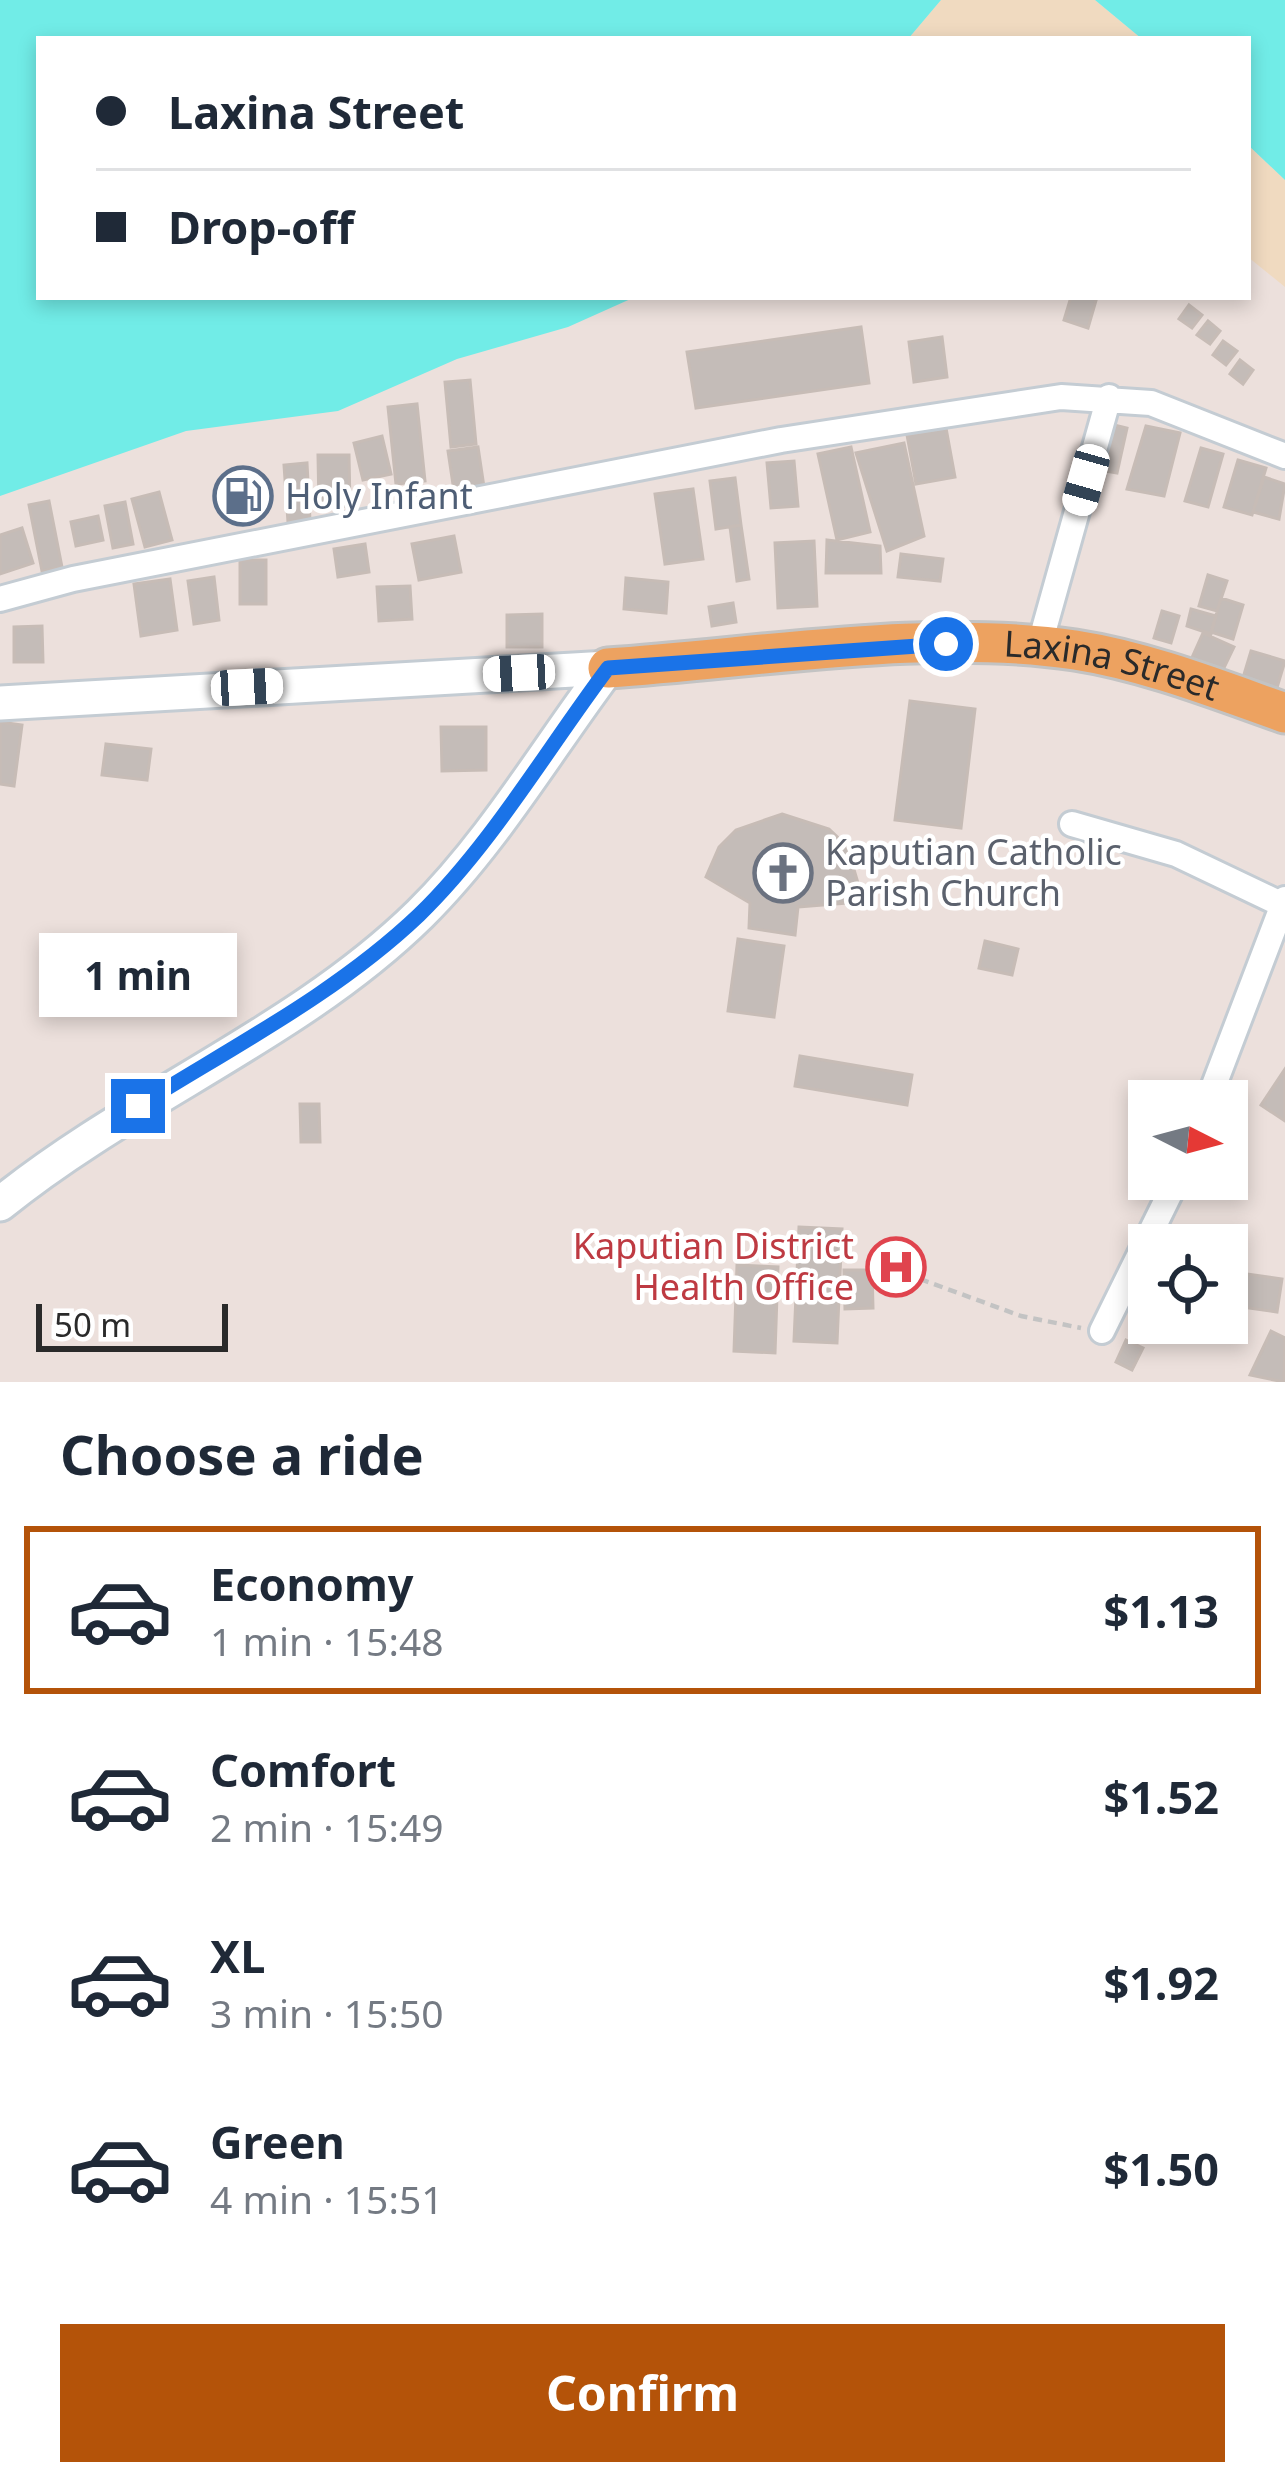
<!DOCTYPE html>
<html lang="en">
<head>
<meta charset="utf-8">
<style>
	:root { --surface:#fff; --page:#f2f2f3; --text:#1f2937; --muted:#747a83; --line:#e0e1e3; --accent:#b45309 }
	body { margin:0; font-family:"Noto Sans",sans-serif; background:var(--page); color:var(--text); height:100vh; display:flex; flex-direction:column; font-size:45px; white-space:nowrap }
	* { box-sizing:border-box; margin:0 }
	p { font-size:39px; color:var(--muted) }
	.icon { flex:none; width:66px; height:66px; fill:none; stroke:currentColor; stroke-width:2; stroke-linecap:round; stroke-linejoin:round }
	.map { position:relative; height:1382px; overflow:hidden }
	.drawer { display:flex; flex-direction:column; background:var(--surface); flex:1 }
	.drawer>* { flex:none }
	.hud { position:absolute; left:36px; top:36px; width:1215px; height:264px; border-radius:0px; box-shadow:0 6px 18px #0003; display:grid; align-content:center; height:264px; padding:0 60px; background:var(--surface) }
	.needle { width:78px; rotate:96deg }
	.controls { position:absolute; left:1128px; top:1080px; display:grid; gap:24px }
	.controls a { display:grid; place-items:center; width:120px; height:120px; border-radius:0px; background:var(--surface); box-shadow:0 6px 18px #0003; font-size:60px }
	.scale { position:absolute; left:36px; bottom:30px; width:192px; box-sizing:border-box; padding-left:12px; border:6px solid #2a2a2a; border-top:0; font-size:33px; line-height:42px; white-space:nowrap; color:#2a2a2a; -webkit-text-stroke:9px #fff; paint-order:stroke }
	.end { position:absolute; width:54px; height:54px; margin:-27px; border:15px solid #1a73e8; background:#fff; box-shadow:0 0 0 6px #fff }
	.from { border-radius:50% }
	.bubble { position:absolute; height:84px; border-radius:0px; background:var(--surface); box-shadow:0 6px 18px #0003; font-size:39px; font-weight:700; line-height:84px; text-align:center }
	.car { position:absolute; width:36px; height:72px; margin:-36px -18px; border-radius:15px; box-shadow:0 0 9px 3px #0007; background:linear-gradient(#fff 24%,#345 0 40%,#fff 0 76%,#345 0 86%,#fff 0) }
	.hud b { display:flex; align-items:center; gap:42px; height:114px; font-size:45px }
	.hud b+b { border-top:3px solid var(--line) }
	.hud i { width:30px; height:30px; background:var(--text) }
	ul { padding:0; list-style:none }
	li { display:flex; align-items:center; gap:36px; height:168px; margin:0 24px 18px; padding:0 36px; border:6px solid transparent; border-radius:0px }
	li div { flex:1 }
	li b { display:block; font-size:45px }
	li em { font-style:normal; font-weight:700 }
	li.selected { border-color:var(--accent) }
	li>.icon { width:108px; height:108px; stroke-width:1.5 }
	h2 { padding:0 60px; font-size:54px; line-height:144px }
	.action { display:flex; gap:24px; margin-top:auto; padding:24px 60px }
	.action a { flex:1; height:138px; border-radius:0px; background:var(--accent); color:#fff; font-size:48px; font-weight:700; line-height:138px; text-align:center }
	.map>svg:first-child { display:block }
	.sand { fill:#f0dac0 }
	.water { fill:#71ece7 }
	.building { fill:#c4bcb8; stroke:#c7bcb6; stroke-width:3 }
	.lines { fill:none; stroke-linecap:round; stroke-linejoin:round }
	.street-casing { stroke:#c4ccd3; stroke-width:30 }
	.secondary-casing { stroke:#c4ccd3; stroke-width:39 }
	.primary-casing { stroke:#c3c3c3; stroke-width:45 }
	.path { stroke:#c3c3c3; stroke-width:4.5; stroke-dasharray:9 6; stroke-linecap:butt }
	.street { stroke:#fff; stroke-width:24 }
	.secondary { stroke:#fff; stroke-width:33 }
	.primary { stroke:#eda260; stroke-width:39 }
	.route { stroke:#1a73e8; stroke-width:15 }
	.labels { text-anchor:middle; stroke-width:9; stroke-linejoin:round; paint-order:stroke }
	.service-label { font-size:36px; fill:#4e5e75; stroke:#fff; text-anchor:start }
	.street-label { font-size:36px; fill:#2a2a2a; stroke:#fff }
	.worship-label { font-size:36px; fill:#5b616d; stroke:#fff; text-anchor:start }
	.health-label { font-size:36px; fill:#be3a42; stroke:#fff; text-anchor:end }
</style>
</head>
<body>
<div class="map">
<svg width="1285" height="1382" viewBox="0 0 1285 1382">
	<rect width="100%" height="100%" fill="#ece0dc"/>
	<path class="sand" d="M 941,0 L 1095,0 L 1142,39 L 908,39 Z
		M 1248,145 L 1285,180 L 1285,287 L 1248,257 Z"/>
	<path class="water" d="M 0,0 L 941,0 L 908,39 L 39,39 L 39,297 L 635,297 L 568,327 L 457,359 L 338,411 L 186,431 L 0,496 Z
		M 1095,0 L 1285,0 L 1285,180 L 1248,145 L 1248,39 L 1142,39 Z"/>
	<path class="building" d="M 1071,297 L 1097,297 L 1088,328 L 1064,320 Z
		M 1189,305 L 1202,315 L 1192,328 L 1179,319 Z
		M 1208,321 L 1220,331 L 1210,344 L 1197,335 Z
		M 861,327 L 869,383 L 696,408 L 687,352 Z
		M 942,337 L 947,377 L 914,382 L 909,342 Z
		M 1223,341 L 1237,351 L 1226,365 L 1213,355 Z
		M 1240,360 L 1253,370 L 1243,384 L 1230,374 Z
		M 470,380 L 476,444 L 451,447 L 445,382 Z
		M 417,404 L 425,481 L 396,484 L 388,407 Z
		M 1110,424 L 1127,428 L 1117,473 L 1100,470 Z
		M 1146,426 L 1180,433 L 1164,496 L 1127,489 Z
		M 946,428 L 955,477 L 916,484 L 907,435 Z
		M 382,436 L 391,474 L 363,480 L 354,443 Z
		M 904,443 L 924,536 L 887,551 L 856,453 Z
		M 478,447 L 484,487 L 454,491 L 448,451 Z
		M 851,447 L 870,532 L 837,540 L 818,454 Z
		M 1201,448 L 1223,454 L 1208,507 L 1185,501 Z
		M 318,455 L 349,455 L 350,506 L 319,507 Z
		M 1238,460 L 1266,468 L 1252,515 L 1224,507 Z
		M 794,461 L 798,506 L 771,508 L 767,463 Z
		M 307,463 L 310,520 L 288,522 L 284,465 Z
		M 1264,477 L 1285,484 L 1279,519 L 1253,512 Z
		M 735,478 L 741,525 L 716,529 L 710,481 Z
		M 254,484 L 256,505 L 231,508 L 229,487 Z
		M 693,489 L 703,559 L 665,564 L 655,494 Z
		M 159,492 L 172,540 L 145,547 L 132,499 Z
		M 49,501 L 62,567 L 42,571 L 29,505 Z
		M 125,502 L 133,544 L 113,548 L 105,506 Z
		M 98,516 L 103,540 L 76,546 L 71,522 Z
		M 741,525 L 749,579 L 737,581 L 730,527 Z
		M 22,528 L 33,563 L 0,574 L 0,535 Z
		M 454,536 L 461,572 L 419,580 L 412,544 Z
		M 827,540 L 880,546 L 881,573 L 826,573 Z
		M 814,541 L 817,606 L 778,608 L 775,543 Z
		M 365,544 L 369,572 L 338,577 L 334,549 Z
		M 901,554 L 943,559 L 940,581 L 898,577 Z
		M 240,560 L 266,560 L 266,604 L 240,604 Z
		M 1208,575 L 1227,581 L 1217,611 L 1199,606 Z
		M 214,577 L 219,620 L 194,624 L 188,581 Z
		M 626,578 L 668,582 L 666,613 L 624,609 Z
		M 170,579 L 177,630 L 141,636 L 134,584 Z
		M 410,586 L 412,619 L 379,621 L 377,587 Z
		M 1221,598 L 1243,605 L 1233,639 L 1211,632 Z
		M 733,603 L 736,622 L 712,626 L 709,607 Z
		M 1191,609 L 1216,616 L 1211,634 L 1187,626 Z
		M 1162,611 L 1179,616 L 1171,643 L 1154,638 Z
		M 542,614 L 542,647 L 507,647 L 507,615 Z
		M 42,626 L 43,662 L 14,662 L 14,627 Z
		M 1203,633 L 1234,647 L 1220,676 L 1190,662 Z
		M 1251,651 L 1285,661 L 1273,701 L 1239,691 Z
		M 910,701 L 975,709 L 961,828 L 895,820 Z
		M 0,722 L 22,725 L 14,786 L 0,784 Z
		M 441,727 L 486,727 L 486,770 L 442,771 Z
		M 106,744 L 151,749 L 147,780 L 102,775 Z
		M 782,814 L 829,829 L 847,846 L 861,893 L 859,902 L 798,907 L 795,935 L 749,928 L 750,903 L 706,877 L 719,847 L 736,830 Z
		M 738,939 L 784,946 L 774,1017 L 728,1011 Z
		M 985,941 L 1018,949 L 1012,975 L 979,968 Z
		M 160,952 L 199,953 L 198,1009 L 158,1008 Z
		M 150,956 L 151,998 L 106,999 L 106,957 Z
		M 800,1056 L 912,1075 L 907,1105 L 795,1086 Z
		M 1285,1069 L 1285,1121 L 1261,1105 Z
		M 300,1104 L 319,1104 L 320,1142 L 301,1142 Z
		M 799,1227 L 842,1229 L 837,1343 L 794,1341 Z
		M 737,1265 L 778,1267 L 775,1353 L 734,1351 Z
		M 844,1270 L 872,1270 L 873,1308 L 845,1309 Z
		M 1247,1274 L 1282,1279 L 1277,1312 L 1242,1307 Z
		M 1271,1331 L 1285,1338 L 1284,1382 L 1250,1375 Z
		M 1126,1340 L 1143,1348 L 1132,1370 L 1116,1362 Z"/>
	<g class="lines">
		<g class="street-casing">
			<path id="street" d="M 0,599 L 73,579 L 781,440 L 1061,397 L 1151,403 L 1285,456
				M 1039,647 L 1109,397
				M 1072,824 L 1176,854 L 1285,906
				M 1208,1101 L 1285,899
				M 1102,1331 L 1177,1179"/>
		</g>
		<g class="secondary-casing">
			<path id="secondary" d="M 0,703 L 608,668
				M 0,1204 C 132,1097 299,1033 420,914 C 493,842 547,749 608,668"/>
		</g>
		<g class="primary-casing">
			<g id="primary">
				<path id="s1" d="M 608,668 C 758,658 927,628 1075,650 C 1146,661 1217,689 1285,713"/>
			</g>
		</g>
		<path class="path" d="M 920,1279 L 1021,1316 L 1081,1328"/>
		<use href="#street" class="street"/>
		<use href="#secondary" class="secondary"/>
		<use href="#primary" class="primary"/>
	</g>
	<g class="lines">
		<path class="route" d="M 138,1106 C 234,1046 337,993 419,915 C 492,844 547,749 608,668 L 946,644"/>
	</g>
	<defs>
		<g id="fuel-ring" transform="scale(3)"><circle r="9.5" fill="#fff" stroke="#5c6f8a" stroke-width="1.5"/><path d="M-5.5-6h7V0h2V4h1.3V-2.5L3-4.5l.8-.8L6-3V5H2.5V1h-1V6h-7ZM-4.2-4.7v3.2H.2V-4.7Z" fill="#5c6f8a"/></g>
		<g id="church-ring" transform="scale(3)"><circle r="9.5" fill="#fff" stroke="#6b7280" stroke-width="1.5"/><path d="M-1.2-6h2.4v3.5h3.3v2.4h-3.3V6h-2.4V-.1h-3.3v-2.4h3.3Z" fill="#6b7280"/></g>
		<g id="hospital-ring" transform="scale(3)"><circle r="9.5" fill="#fff" stroke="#e0444e" stroke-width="1.5"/><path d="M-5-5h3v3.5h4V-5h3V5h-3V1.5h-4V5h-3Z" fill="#e0444e"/></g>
	</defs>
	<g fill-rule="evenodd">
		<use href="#fuel-ring" x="243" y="496"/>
		<use href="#church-ring" x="783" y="873"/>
		<use href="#hospital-ring" x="896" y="1267"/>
	</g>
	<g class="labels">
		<g class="service-label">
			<text x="285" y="509">Holy Infant</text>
		</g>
		<g class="street-label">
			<text dy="13" stroke="none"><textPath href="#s1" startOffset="507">Laxina Street</textPath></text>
		</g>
		<g class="worship-label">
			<text x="825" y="865">Kaputian Catholic<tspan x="825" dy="41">Parish Church</tspan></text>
		</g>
		<g class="health-label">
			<text x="854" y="1259">Kaputian District<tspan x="854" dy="41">Health Office</tspan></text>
		</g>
	</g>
</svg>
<div class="controls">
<a><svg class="needle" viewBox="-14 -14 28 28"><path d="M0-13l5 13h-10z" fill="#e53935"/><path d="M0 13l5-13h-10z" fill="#747a83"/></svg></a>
<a><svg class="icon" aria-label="locate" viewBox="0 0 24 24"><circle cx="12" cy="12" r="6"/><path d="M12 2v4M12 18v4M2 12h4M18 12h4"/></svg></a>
</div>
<div class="scale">50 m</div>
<i class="end from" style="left:946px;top:644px"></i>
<i class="end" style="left:138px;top:1106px"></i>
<div class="bubble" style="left:39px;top:933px;width:198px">1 min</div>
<i class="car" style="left:1086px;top:480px;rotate:196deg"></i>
<i class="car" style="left:519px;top:673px;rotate:267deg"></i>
<i class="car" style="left:247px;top:687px;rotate:87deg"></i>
<div class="hud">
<b><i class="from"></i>Laxina Street</b>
<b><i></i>Drop-off</b>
</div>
</div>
<section class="drawer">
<h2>Choose a ride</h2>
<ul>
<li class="selected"><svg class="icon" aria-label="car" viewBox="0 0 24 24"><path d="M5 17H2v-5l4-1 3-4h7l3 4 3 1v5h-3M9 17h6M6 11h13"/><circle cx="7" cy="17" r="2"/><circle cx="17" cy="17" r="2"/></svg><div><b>Economy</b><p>1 min · 15:48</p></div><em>$1.13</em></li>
<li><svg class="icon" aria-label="car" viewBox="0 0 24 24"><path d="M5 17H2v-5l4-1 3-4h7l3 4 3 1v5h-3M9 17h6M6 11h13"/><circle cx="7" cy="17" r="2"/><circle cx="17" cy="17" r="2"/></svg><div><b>Comfort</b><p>2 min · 15:49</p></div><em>$1.52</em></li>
<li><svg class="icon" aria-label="car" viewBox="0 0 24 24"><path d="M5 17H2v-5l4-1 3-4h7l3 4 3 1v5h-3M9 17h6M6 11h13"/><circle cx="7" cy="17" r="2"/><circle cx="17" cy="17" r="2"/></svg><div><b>XL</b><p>3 min · 15:50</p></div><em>$1.92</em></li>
<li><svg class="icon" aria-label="car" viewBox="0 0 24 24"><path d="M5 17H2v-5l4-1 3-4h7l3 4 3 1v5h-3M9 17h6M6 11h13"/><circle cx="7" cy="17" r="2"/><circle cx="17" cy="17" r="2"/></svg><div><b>Green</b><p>4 min · 15:51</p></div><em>$1.50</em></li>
</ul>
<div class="action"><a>Confirm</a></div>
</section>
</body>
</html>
